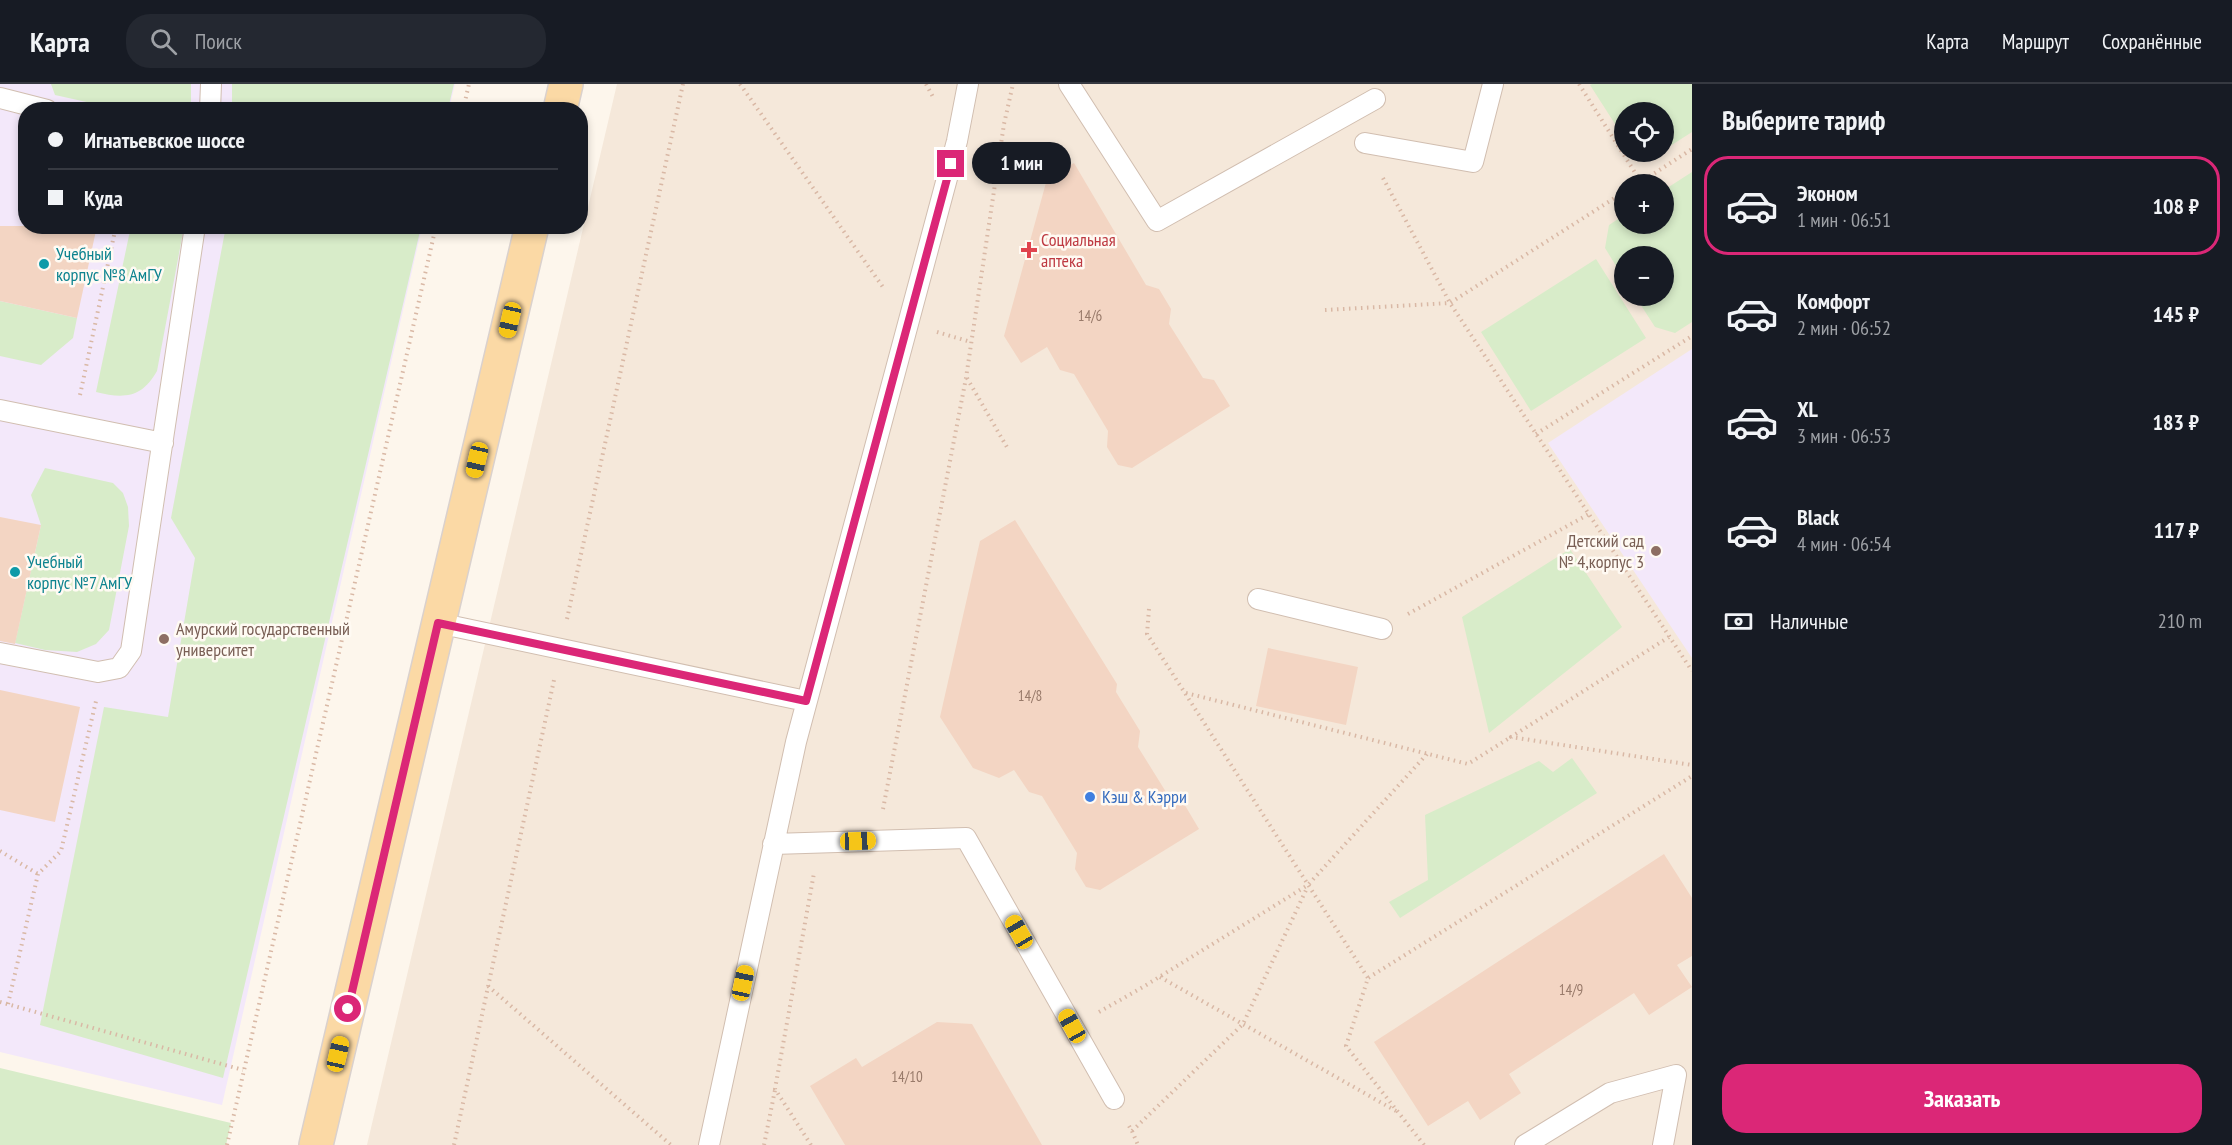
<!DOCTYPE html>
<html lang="ru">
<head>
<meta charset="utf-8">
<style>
	:root { --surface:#171b24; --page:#242831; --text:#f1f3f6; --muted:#9ea1a6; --line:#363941; --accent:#db2777 }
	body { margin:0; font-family:"PT Sans Narrow",sans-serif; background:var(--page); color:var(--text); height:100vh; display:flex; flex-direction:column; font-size:22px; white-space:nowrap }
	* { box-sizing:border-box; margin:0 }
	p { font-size:20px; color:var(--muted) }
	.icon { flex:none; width:33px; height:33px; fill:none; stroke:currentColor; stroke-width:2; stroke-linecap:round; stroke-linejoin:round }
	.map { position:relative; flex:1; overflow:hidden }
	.details { display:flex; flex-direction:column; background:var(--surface); width:540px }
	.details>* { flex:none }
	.banner { position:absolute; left:18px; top:18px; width:570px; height:132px; border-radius:24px; box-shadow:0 3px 9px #0003; display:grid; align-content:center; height:132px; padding:0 30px; background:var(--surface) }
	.buttons { position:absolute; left:1614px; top:18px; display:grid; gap:12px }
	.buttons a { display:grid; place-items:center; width:60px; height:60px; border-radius:50%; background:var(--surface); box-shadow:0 3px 9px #0003; font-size:30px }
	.end { position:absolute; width:27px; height:27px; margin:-14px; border:8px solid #db2777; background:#fff; box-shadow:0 0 0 3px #fff }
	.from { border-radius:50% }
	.bubble { position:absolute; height:42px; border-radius:21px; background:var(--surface); box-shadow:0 3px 9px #0003; font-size:20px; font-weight:700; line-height:42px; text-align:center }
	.car { position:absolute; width:18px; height:36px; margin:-18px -9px; border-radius:8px; box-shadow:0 0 4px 2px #0007; background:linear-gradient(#f5c518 24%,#345 0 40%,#f5c518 0 76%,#345 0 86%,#f5c518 0) }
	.banner b { display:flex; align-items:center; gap:21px; height:57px; font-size:22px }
	.banner b+b { border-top:2px solid var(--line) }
	.banner i { width:15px; height:15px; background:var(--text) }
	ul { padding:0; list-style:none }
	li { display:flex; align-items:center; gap:18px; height:99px; margin:0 12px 9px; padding:0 18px; border:3px solid transparent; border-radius:24px }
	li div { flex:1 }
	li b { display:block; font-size:22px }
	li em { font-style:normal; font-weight:700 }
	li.current { border-color:var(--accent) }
	li>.icon { width:54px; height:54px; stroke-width:1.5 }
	h2 { padding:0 30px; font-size:27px; line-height:72px }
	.pay { display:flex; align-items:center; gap:15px; height:66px; padding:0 30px; font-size:22px }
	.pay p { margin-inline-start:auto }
	.button { display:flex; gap:12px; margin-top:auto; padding:12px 30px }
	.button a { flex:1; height:69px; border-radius:24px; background:var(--accent); color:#fff; font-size:24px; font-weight:700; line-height:69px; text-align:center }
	header { display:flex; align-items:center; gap:36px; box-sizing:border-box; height:84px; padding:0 30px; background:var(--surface); border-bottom:2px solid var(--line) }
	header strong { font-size:28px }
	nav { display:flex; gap:33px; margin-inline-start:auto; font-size:21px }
	.search { width:420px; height:54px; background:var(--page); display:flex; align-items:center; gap:15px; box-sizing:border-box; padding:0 21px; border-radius:24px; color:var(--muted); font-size:22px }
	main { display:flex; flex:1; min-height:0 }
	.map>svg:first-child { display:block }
	.residential { fill:#f5e8da; fill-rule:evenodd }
	.education { fill:#f3e8fa }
	.green { fill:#d8ecc9 }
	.building { fill:#f3d5c3 }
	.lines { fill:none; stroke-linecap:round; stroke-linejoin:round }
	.lane-casing { stroke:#d1beb0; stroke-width:22 }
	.primary-casing { stroke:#dad1cd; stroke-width:36 }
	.path { stroke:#d9b8a5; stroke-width:4; stroke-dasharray:1.5 4.5; stroke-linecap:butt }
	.lane { stroke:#fff; stroke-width:20 }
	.primary { stroke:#fbd9a5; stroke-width:33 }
	.route { stroke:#db2777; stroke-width:8 }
	.health-dot { fill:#e0444e; stroke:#fffaf3; stroke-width:2 }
	.culture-dot { fill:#0f9aa8; stroke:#fffaf3; stroke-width:2 }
	.education-dot { fill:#8d6e63; stroke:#fffaf3; stroke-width:2 }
	.shop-dot { fill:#3f7fe0; stroke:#fffaf3; stroke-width:2 }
	.labels { text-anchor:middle; stroke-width:5; stroke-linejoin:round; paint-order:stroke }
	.number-label { font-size:15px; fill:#987a6a }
	.health-label { font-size:18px; fill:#be3a42; stroke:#fffaf3; text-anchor:start }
	.culture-label { font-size:18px; fill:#0d838f; stroke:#fffaf3; text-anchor:start }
	.education-label { font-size:18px; fill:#785e54; stroke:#fffaf3; text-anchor:end }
	.shop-label { font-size:18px; fill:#366cbe; stroke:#fffaf3; text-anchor:start }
</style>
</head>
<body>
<header>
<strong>Карта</strong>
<div class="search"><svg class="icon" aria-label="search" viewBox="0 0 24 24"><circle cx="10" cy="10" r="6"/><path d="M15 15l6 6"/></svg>Поиск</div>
<nav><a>Карта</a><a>Маршрут</a><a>Сохранённые</a></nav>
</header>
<main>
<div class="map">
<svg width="1692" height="1061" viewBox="0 0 1692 1061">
	<rect width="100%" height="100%" fill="#fdf6ec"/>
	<path class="residential" d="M 617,0 L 1692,0 L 1692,1061 L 367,1061 ZM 1624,28 L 1664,28 L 1664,68 L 1624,68 ZM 1624,100 L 1664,100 L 1664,140 L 1624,140 ZM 1624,172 L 1664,172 L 1664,212 L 1624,212 Z"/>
	<path class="education" d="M 0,0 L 455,0 L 449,25 L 26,26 L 26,142 L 422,143 L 222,1021 L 0,968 Z
		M 1692,265 L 1692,574 L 1548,359 Z"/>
	<path class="green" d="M 51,0 L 191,0 L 191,20 L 188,25 L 118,25 L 55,11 Z
		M 232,0 L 454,0 L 448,25 L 232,26 Z
		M 1592,0 L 1692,0 L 1692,48 L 1664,66 L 1664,28 L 1624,28 L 1624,54 L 1590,1 Z
		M 1692,88 L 1692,238 L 1675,249 L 1655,243 L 1635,212 L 1664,212 L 1664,172 L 1624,172 L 1624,195 L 1605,164 L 1609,141 L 1624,131 L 1624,140 L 1664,140 L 1664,106 Z
		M 131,142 L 184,143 L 157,287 C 142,314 124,315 96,308 Z
		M 226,142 L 421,143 L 223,994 L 40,941 L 104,623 L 168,633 L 195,474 L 171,434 Z
		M 1596,175 L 1646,254 L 1531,327 L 1481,248 Z
		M 0,217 L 77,234 L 73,254 L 41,281 L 0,272 Z
		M 45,384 L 113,399 L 123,409 L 128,423 L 129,442 L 109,546 L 96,560 L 77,568 L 45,566 L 15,559 L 41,441 L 31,411 Z
		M 1570,465 L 1622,543 L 1489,649 L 1462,533 Z
		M 1572,674 L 1597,709 L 1400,834 L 1389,818 L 1428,796 L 1425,731 L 1539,677 L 1553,688 Z
		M 0,984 L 231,1039 L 226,1061 L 0,1061 Z"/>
	<path class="building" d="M 1074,79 L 1146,201 L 1159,205 L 1171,225 L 1169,240 L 1203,294 L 1214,296 L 1230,322 L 1132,384 L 1118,381 L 1107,363 L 1108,347 L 1074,290 L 1060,286 L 1047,263 L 1021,279 L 1004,252 L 1047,95 Z
		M 0,142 L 97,142 L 77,234 L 0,217 Z
		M 0,433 L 41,441 L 15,560 L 0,557 Z
		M 1015,436 L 1117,600 L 1116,608 L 1140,647 L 1138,663 L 1171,716 L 1183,718 L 1199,745 L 1100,806 L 1086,803 L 1075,785 L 1077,769 L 1042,712 L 1029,708 L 1014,686 L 999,694 L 973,684 L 940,633 L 980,457 Z
		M 1268,564 L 1358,583 L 1346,641 L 1256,622 Z
		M 0,606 L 80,623 L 55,738 L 0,726 Z
		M 1664,770 L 1692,814 L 1692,872 L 1677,881 L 1692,903 L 1649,931 L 1634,909 L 1509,990 L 1521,1009 L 1480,1036 L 1468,1017 L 1428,1042 L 1374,958 Z
		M 937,938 L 972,940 L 1042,1061 L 845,1061 L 810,1002 L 856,974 L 862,983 Z"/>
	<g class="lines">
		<g class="lane-casing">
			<path id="lane" d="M 1069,0 L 1157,137 L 1375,15
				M 0,14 L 47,26
				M 210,26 L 211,0
				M 1365,59 L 1473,78 L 1493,0
				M 0,326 L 163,359
				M 1258,515 L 1382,545
				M 438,539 L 806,617
				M 0,569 L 98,588 L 119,584 L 131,567 L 195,142
				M 773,760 L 966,754 L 1114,1015
				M 709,1061 L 796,658 L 957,57 L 968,0
				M 1525,1061 L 1610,1009 L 1676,991 L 1663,1061"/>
		</g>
		<g class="primary-casing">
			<path id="primary" d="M 560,26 L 566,0
				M 316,1061 L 532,142"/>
		</g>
		<path class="path" d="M 740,0 L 885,206
			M 926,0 L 933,13
			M 1579,0 L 1641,98 L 1692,65
			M 463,26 L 469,0
			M 1383,94 L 1450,219 L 1692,587
			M 1325,226 L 1450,219 L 1624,108
			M 937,248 L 971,258
			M 967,294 L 1008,365
			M 80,311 L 116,142
			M 1536,350 L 1692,252
			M 1149,525 L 1147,550 L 1368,894
			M 1408,530 L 1589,430
			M 567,535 L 683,0
			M 1669,553 L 1511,653 L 1692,681
			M 1186,609 L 1468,680 L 1511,653
			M 883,725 L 966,294 L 1004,40 L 1013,0
			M 0,767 L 38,790
			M 1160,893 L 1396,1027
			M 488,902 L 671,1061
			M 0,918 L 243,986
			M 8,920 L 38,790 L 61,767 L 96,617
			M 1099,928 L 1143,903 L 1308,801 L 1427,670
			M 1129,1042 L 1132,1047 L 1243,940 L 1307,804
			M 1132,1047 L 1138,1061
			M 227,1061 L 436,142
			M 454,1061 L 554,596
			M 764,1061 L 775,1006
			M 811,1061 L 775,1005 L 814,789
			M 1424,1061 L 1346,962 L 1368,894 L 1692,692"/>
		<use href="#lane" class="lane"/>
		<use href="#primary" class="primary"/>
	</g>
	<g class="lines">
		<path class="route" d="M 348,925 L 438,539 L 806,617 L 951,80"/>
	</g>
	<path class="health-dot" d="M1026 157h6v6h6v6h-6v6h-6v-6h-6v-6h6z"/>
	<g class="culture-dot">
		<circle cx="44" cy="180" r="6"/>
		<circle cx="15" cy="488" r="6"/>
	</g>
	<g class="education-dot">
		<circle cx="1656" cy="467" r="6"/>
		<circle cx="164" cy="555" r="6"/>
	</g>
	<circle class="shop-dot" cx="1090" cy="713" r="6"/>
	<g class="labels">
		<g class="number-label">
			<text x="1090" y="237">14/6</text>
			<text x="1030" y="617">14/8</text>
			<text x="1571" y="911">14/9</text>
			<text x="907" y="998">14/10</text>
		</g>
		<g class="health-label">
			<text x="1041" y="162">Социальная<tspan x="1041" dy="21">аптека</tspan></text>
		</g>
		<g class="culture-label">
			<text x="56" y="176">Учебный<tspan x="56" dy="21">корпус №8 АмГУ</tspan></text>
			<text x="27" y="484">Учебный<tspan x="27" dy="21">корпус №7 АмГУ</tspan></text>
		</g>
		<g class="education-label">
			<text x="1644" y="463">Детский сад<tspan x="1644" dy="21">№ 4,корпус 3</tspan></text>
			<text x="176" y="551" text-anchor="start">Амурский государственный<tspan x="176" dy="21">университет</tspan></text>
		</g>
		<g class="shop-label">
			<text x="1102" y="719">Кэш &amp; Кэрри</text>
		</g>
	</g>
</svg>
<div class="buttons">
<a><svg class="icon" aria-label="locate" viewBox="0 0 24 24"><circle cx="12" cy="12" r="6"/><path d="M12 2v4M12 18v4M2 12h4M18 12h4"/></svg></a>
<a>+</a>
<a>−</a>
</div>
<i class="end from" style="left:348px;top:925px"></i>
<i class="end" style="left:951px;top:80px"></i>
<div class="bubble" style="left:972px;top:58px;width:99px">1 мин</div>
<i class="car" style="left:510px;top:236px;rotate:193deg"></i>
<i class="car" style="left:477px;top:376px;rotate:193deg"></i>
<i class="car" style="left:858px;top:757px;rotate:88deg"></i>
<i class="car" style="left:1019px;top:848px;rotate:330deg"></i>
<i class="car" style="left:743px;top:899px;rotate:12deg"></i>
<i class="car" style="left:1072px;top:942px;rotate:331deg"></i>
<i class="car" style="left:338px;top:970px;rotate:13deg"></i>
<div class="banner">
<b><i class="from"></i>Игнатьевское шоссе</b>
<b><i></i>Куда</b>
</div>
</div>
<section class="details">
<h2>Выберите тариф</h2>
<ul>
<li class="current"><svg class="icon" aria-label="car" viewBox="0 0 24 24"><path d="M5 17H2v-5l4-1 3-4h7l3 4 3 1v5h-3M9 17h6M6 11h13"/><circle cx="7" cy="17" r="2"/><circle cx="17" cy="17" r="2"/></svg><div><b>Эконом</b><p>1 мин · 06:51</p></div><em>108 ₽</em></li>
<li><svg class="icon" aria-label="car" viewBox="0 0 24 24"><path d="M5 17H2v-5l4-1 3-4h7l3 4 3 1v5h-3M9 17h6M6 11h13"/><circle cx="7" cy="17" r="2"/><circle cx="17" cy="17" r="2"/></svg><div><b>Комфорт</b><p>2 мин · 06:52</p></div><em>145 ₽</em></li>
<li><svg class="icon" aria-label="car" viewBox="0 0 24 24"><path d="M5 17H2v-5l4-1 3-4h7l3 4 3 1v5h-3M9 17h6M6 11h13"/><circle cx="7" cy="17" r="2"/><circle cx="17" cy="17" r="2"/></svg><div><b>XL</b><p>3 мин · 06:53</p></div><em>183 ₽</em></li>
<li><svg class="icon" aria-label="car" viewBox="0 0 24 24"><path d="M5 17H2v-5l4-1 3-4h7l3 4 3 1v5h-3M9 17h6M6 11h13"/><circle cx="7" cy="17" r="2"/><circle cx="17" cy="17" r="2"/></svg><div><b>Black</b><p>4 мин · 06:54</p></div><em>117 ₽</em></li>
</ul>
<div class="pay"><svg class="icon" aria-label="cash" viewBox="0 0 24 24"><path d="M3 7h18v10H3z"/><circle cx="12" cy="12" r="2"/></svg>Наличные<p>210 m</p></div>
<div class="button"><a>Заказать</a></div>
</section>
</main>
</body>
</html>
